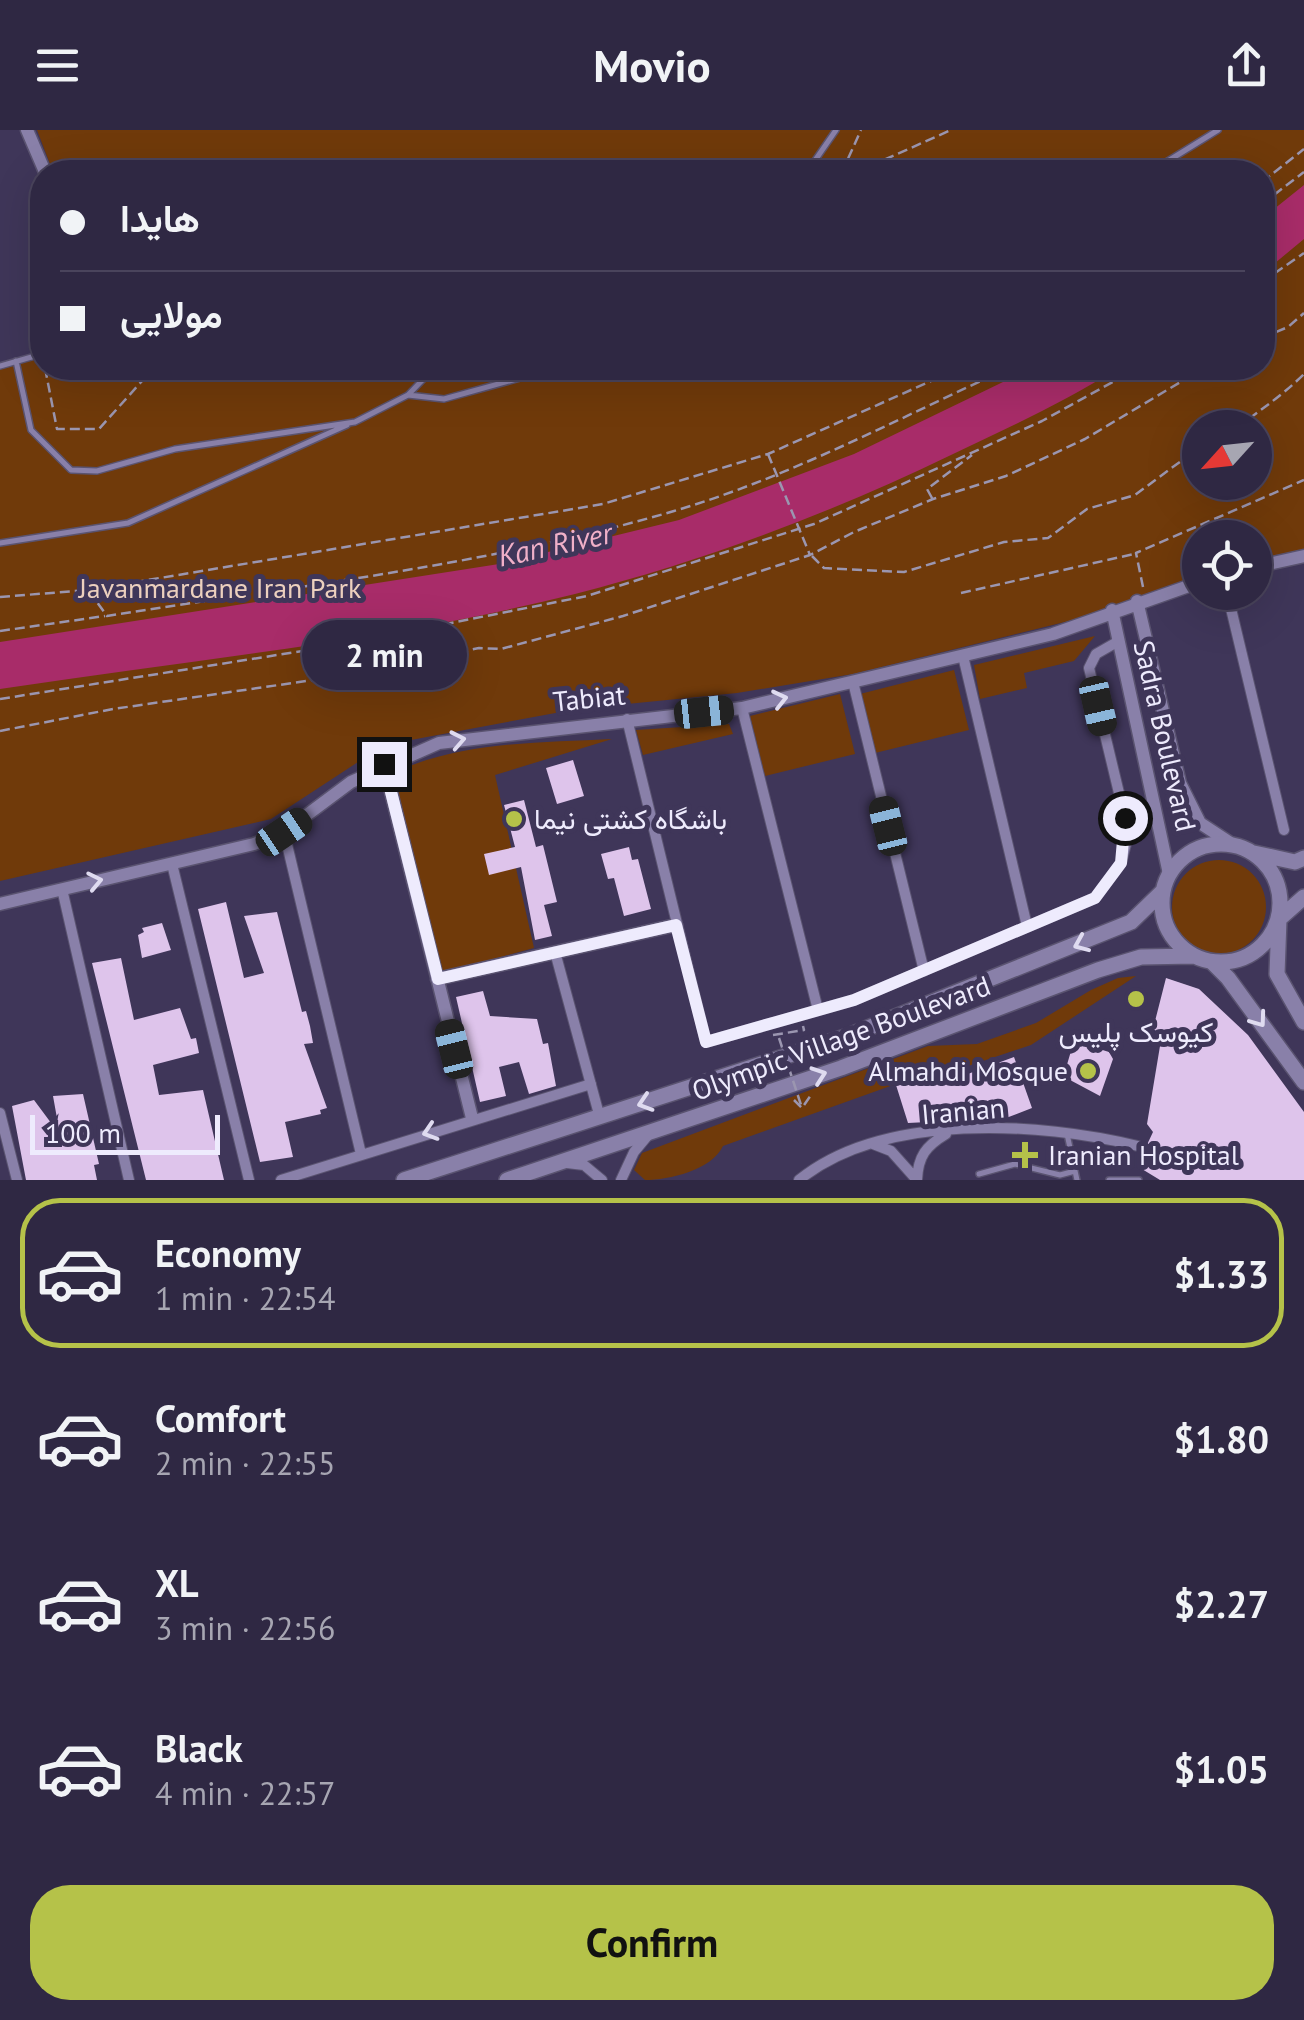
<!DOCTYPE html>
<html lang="en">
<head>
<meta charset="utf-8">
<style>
	:root { --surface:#2f2843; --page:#3b344e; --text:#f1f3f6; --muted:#a7a6b2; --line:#4a445c; --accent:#b5c249 }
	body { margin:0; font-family:"PT Sans",Vazirmatn,sans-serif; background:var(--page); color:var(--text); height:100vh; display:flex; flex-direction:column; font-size:38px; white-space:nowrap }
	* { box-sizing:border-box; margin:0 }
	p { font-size:32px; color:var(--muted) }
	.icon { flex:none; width:55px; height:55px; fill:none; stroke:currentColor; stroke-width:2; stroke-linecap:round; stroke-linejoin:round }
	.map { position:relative; height:1050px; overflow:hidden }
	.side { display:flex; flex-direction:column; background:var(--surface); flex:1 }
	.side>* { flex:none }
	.hud { position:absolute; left:30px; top:30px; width:1245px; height:220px; border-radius:40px; box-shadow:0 10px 40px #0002,0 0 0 2px var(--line); display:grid; align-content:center; height:220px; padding:0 30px; background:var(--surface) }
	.needle { width:65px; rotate:243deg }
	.fabs { position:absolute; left:1182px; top:280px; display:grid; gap:20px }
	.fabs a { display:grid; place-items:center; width:90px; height:90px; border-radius:50%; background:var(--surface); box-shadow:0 10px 40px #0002,0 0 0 2px var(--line); font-size:50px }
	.scale { position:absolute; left:30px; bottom:25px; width:190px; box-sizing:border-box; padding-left:10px; border:5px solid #eeebfd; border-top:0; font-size:28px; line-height:35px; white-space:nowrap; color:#eeebfd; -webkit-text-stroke:8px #3f3659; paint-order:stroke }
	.end { position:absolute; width:45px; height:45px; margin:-22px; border:12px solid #eeebfd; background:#111; box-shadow:0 0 0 5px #111 }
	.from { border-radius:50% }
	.bubble { position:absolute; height:70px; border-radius:35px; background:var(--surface); box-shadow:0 10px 40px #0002,0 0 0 2px var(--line); font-size:32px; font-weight:600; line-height:70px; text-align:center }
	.car { position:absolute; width:30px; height:60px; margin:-30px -15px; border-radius:12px; box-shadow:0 0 8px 2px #0007; background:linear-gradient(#222 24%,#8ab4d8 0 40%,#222 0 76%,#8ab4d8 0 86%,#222 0) }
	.hud b { display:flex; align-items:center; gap:35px; height:95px; font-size:38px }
	.hud b+b { border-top:2px solid var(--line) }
	.hud i { width:25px; height:25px; background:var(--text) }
	ul { padding:18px 0 0; list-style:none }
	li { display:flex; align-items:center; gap:30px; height:150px; margin:0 20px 15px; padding:0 10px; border:5px solid transparent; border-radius:40px }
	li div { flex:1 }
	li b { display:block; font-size:38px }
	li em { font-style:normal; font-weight:600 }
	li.current { border-color:var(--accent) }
	li>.icon { width:90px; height:90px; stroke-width:1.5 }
	.primary-button { display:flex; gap:20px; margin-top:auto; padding:20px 30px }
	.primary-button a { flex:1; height:115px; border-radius:40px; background:var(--accent); color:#111; font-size:40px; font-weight:600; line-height:115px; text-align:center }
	header { display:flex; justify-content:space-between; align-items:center; height:130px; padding:0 30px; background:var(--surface); font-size:45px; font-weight:600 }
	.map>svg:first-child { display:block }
	.green { fill:#703a0a; fill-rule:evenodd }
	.water { fill:#a82c69 }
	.building { fill:#dec4eb }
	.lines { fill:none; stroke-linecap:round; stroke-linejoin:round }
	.service-casing { stroke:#5a5370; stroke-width:8 }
	.minor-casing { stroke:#5a5370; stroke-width:12 }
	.tertiary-casing { stroke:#5a5370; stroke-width:15 }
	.secondary-casing { stroke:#5a5370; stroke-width:18 }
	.path { stroke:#9b96b0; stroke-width:2.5; stroke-dasharray:10 5; stroke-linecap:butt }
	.service { stroke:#8980a9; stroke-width:5 }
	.minor { stroke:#8980a9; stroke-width:10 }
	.tertiary { stroke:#8980a9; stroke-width:12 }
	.secondary { stroke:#8980a9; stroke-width:15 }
	.path-bridge { stroke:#9b96b0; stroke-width:2.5; stroke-dasharray:10 5; stroke-linecap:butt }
	.oneway { stroke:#dfdbf0 }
	.route { stroke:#eeebfd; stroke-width:12 }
	.poi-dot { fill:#b5c249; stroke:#3f3659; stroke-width:4 }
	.labels { text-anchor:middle; stroke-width:10; stroke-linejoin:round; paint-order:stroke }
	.park-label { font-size:28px; fill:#ecd0be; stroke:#3f3659 }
	.street-label { font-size:28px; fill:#eeebfd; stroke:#3f3659 }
	.poi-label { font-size:28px; fill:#eeebfd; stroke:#3f3659; text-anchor:start }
	.water-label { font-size:30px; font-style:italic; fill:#f0b0c8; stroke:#3f3659 }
</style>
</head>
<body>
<header><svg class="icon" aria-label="menu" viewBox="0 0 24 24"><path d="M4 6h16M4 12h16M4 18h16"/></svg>Movio<svg class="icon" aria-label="share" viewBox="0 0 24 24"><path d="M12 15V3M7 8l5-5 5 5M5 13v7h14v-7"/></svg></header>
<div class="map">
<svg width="1304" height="1050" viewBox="0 0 1304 1050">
	<rect width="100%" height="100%" fill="#3f3659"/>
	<path class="green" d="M 37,0 L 1304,0 L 1304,420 L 1255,433 L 1255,408 L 1200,408 L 1200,449 L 1081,488 L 853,544 L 737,563 L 577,579 L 384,615 L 271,689 L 0,751 L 0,237 L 42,221 L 42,238 L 1262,238 L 1262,42 L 53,42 ZM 1200,298 L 1255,298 L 1255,352 L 1200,352 Z
		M 1095,506 L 1074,531 L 1024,543 L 1027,558 L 980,569 L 974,535 Z
		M 954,540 L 969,600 L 875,623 L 860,564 Z
		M 840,564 L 855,624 L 765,646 L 750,586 Z
		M 729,594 L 733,604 L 643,625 L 636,600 Z
		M 612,609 L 495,645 L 534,818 L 442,843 L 393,643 C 462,611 538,613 612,609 Z
		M1172 777a47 47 0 1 1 94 0a47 47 0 1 1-94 0Z
		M 1136,846 L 1031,915 L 968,936 L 963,930 L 723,1016 C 712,1040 669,1050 645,1050 L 634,1040 L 642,1023 L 928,916 L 977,914 L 1036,893 L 1091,860 L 1118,848 Z"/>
	<path class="water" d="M 1304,55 L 1304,109 L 1263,143 L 1263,88 Z
		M 1032,238 L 1118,238 C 1065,272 1008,298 951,325 C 831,383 704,431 575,464 C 387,511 191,530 0,559 L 0,512 L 499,434 L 679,390 L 854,324 Z"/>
	<path class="building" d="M 573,630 L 584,666 L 557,674 L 546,638 Z
		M 524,670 L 536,717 L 543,715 L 557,772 L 544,775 L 552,806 L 535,810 L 521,737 L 489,745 L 484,724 L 515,717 L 504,675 Z
		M 629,717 L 632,730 L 638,729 L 651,779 L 624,786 L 614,748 L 608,749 L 601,724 Z
		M 226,772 L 244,848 L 264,843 L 244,786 L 277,782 L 302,882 L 306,881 L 310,896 L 313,913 L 304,914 L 327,978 L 320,980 L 321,984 L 285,992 L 293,1027 L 260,1032 L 198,779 Z
		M 162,793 L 171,820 L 142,828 L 138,805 L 144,802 L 142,798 Z
		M 121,828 L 134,890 L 180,878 L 191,909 L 196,908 L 199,923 L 153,935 L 159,965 L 203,960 L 224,1050 L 146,1050 L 92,833 Z
		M 1166,848 L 1199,859 L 1248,905 L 1304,982 L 1304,1050 L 1160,1050 L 1137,1036 L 1153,1002 L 1147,994 L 1162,904 L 1153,899 Z
		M 483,861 L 490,886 L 537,889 L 543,914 L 548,913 L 556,956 L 529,964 L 519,932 L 499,937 L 506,966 L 480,972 L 456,867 Z
		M 1083,914 L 1109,922 L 1113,929 L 1100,966 L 1070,950 L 1066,938 L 1071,921 Z
		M 1014,927 L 1032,978 L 1006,988 L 908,993 L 896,955 L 960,933 L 965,945 Z
		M 83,964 L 99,1034 L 94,1035 L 97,1050 L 26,1050 L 12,976 L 34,970 L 60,1005 L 53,966 Z"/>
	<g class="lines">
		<g class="service-casing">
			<path id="service" d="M 807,42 L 836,0
				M 1150,42 L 1218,0
				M 16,231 L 31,300 L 71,340 L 97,341 L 175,319 L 355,292 L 408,265 L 434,238
				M 0,236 L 42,224
				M 408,265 L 444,269 L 556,238
				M 0,413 L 128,393 L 347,295
				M 1067,1004 L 1077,1050
				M 979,1044 L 1015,1034 L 1060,1045 L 1075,1041
				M 1109,1050 L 1139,1050"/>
		</g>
		<g class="minor-casing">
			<path id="minor" d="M 1227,462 L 1284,700
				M 963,526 L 1027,796
				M 853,552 L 924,841
				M 742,578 L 818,880
				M 627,589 L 706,912 L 854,870 L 1095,768 L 1121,733 L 1126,714 L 1125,688 L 1089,538 L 1096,524 L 1117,512
				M 284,702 L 361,1024
				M 172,734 L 249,1050
				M 62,759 L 129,1050
				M 555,822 L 600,988
				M 0,983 L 17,1050
				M 873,1014 L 891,1021 L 916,1049
				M 567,1033 L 584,1035 L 602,1050
				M 281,1050 L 591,954
				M 621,1050 L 634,1022 L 649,1004
				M 799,1050 C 883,982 1040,992 1138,1016
				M 917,1050 C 918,1026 926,1016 946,1004"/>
		</g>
		<g class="tertiary-casing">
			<path id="tertiary" d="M 27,0 L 45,42
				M 1255,437 L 1304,426
				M 1137,471 L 1180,653 L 1200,693 L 1232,714
				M 1112,480 L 1169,744
				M 384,634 L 472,988
				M 0,774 L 254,714 L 284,702 L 351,652 L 439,613 L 742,578 L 1053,504 L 1200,452
				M 437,849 L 676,795"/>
		</g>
		<g class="secondary-casing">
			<path id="secondary" d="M1162 773a59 59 0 1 1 118 0a59 59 0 1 1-118 0Z
				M 1254,723 L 1295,732 L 1304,728
				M 1304,767 L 1279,789 L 1277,844 L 1304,892
				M 1212,832 L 1228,848 L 1304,952
				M 404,1050 L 848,906 L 1131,792 L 1162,762
				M 507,1050 L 841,938 L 1098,840 L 1141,827 L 1193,826"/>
		</g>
		<path class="path" d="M 842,42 L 861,0
			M 857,42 L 951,0
			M 1262,52 L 1304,19
			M 1262,74 L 1304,42
			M 1262,152 L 1304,123
			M 1262,208 L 1288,197 L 1304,183
			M 45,238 L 57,299 L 99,299 L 142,251 L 182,238
			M 1237,298 C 1260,280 1283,265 1304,244
			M 932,368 L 927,359 L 972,325
			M 812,426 L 824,438 L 904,442 L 1004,412 L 1048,408 L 1087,379 L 1135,365 L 1200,317
			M 1143,457 L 1136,423 L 1304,350
			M 89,461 L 107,486 C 296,456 490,435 674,381 C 790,347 899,288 1009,238
			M 961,463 L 1134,424
			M 0,467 L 88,460 L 603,374 L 768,324 L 960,238
			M 0,501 L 105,486
			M 0,569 L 340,515 L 587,466 L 814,394 L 1042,291 L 1138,238
			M 0,601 L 113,579 L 334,547 L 479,518 L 501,519 L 623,486 L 810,425 L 854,402 L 933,369 L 1006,346 L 1085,309 L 1204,238
			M 773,905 L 804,900 L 803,896
			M 794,970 L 802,978 L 811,965"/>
		<use href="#service" class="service"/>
		<use href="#minor" class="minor"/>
		<use href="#tertiary" class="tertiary"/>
		<use href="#secondary" class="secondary"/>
		<path class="path-bridge" d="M 768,324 L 810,425
			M 779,908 L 802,978"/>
	</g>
	<defs><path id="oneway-chevron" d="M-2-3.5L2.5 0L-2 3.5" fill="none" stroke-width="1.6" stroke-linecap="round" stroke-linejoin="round" transform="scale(2.5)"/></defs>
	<g class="oneway">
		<use href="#oneway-chevron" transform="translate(780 569) rotate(-13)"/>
		<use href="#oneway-chevron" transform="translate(458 610) rotate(-11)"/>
		<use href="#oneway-chevron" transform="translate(95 751) rotate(-12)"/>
		<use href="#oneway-chevron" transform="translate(1081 814) rotate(157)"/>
		<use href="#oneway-chevron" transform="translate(1259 890) rotate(54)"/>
		<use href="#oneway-chevron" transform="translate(819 945) rotate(-19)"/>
		<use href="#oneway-chevron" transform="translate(645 973) rotate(162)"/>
		<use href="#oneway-chevron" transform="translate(430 1002) rotate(162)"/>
	</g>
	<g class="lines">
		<path class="route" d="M 384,634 L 438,849 L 676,795 L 706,912 L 854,870 L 1095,768 L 1121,733 L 1125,688"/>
	</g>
	<g class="poi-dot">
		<circle cx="514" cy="689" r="10"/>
		<circle cx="1136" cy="869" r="10"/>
		<circle cx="1088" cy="941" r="10"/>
		<path d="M1020 1010h10v10h10v10h-10v10h-10v-10h-10v-10h10z"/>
	</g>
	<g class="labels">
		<g class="park-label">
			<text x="220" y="468">Javanmardane Iran Park</text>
		</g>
		<g class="street-label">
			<text transform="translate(589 568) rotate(-6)" y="10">Tabiat</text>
			<text transform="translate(1165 606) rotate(77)" y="10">Sadra Boulevard</text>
			<text transform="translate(841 908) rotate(-20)" y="10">Olympic Village Boulevard</text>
			<text transform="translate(963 981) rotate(-5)" y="10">Iranian</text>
		</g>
		<g class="poi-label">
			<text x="534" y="699">باشگاه کشتی نیما</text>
			<text x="1136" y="912" text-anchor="middle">کیوسک پلیس</text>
			<text x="1068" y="951" text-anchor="end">Almahdi Mosque</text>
			<text x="1048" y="1035">Iranian Hospital</text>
		</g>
		<g class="water-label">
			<text transform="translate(555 415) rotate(-12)" y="10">Kan River</text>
		</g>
	</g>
</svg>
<div class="fabs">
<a><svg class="needle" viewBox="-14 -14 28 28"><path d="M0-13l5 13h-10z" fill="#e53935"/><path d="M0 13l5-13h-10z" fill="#a7a6b2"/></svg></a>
<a><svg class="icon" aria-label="locate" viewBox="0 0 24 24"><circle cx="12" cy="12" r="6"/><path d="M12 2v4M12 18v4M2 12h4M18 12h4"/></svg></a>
</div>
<div class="scale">100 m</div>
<i class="end from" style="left:1125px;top:688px"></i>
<i class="end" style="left:384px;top:634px"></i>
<div class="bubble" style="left:302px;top:490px;width:165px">2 min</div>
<i class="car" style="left:1098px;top:576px;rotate:167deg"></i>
<i class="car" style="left:704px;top:582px;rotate:84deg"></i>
<i class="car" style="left:888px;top:696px;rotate:346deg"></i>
<i class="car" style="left:284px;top:702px;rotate:56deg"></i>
<i class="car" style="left:454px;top:919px;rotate:346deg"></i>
<div class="hud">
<b><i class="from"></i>هایدا</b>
<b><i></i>مولایی</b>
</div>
</div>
<section class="side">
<ul>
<li class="current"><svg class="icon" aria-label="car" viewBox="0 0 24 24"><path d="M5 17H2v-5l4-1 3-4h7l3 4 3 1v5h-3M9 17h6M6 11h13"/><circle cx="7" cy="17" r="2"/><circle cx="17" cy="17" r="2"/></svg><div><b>Economy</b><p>1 min · 22:54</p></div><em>$1.33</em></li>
<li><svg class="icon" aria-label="car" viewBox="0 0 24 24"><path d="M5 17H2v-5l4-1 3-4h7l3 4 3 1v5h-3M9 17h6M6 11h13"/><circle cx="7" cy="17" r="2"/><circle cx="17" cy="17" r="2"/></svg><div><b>Comfort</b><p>2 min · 22:55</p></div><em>$1.80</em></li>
<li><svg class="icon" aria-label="car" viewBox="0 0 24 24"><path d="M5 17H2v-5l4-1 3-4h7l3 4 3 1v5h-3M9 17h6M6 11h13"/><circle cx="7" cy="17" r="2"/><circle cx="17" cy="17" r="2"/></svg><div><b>XL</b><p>3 min · 22:56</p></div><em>$2.27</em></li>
<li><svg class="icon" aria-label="car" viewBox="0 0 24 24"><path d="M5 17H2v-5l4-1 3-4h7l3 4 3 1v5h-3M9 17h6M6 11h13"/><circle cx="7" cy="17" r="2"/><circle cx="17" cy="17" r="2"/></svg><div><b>Black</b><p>4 min · 22:57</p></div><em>$1.05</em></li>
</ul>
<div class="primary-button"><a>Confirm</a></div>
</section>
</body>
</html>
